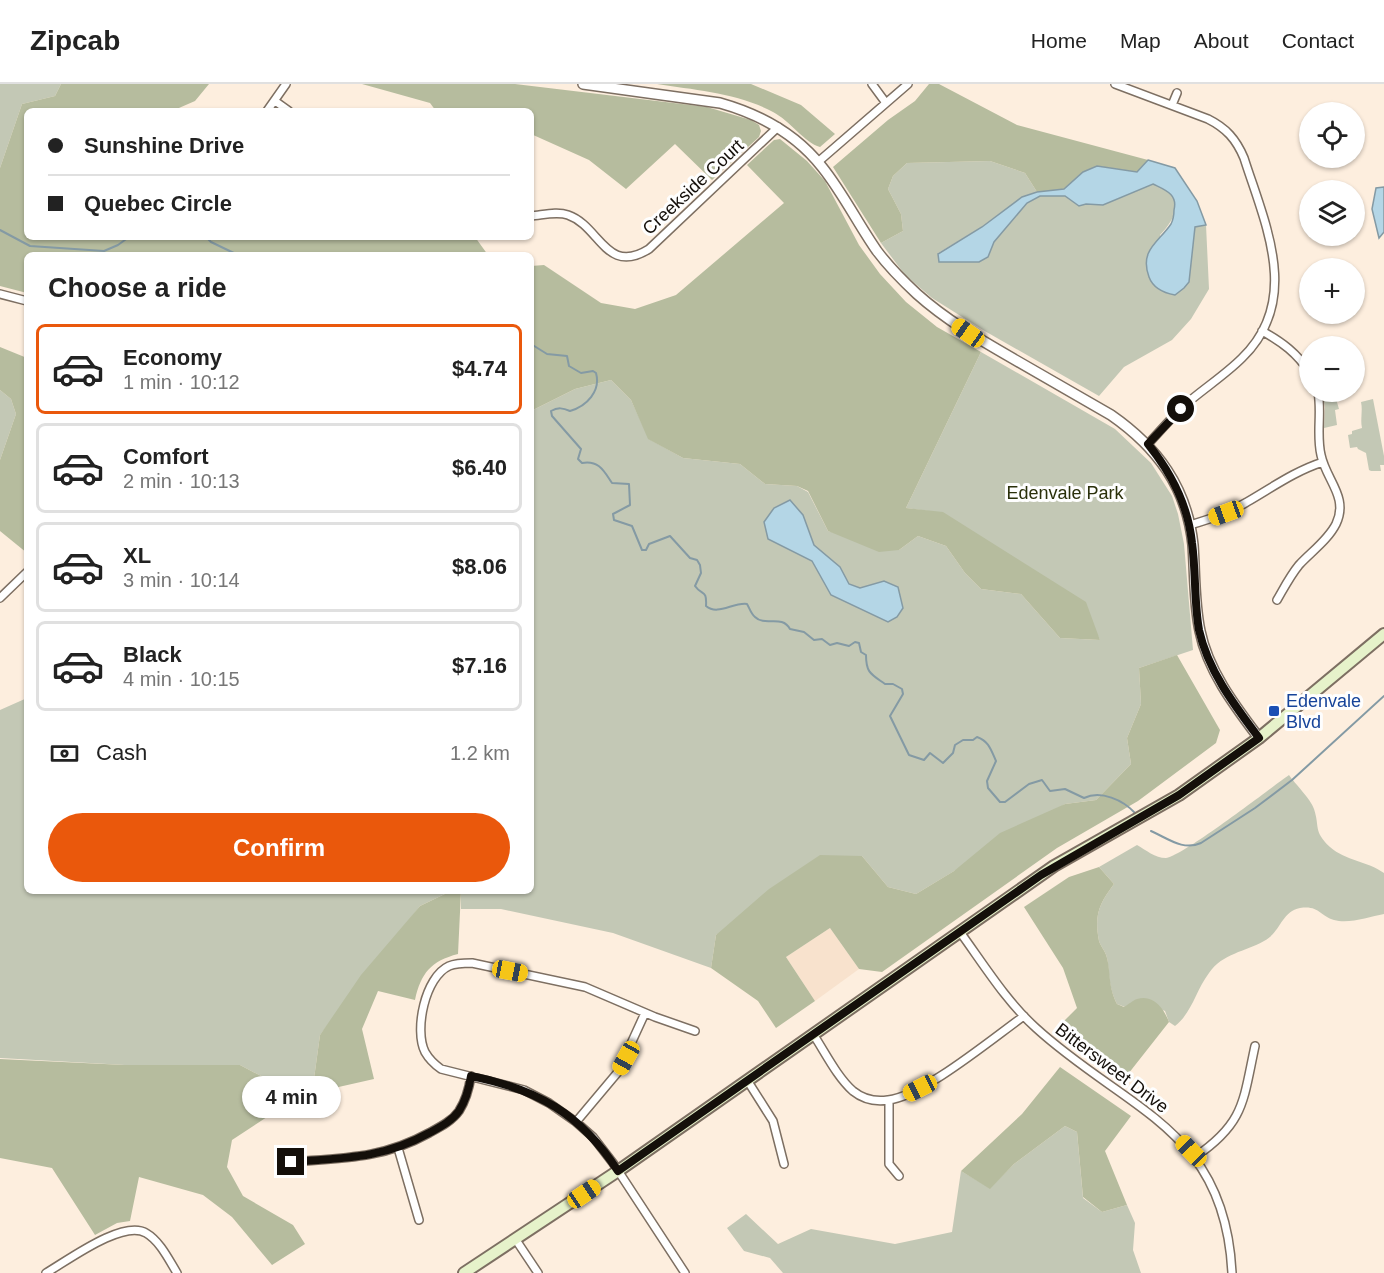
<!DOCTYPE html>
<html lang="en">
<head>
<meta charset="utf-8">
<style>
	:root { --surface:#fff; --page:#f2f2f2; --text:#222; --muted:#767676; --line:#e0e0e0; --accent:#ea580c }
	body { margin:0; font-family:Helvetica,sans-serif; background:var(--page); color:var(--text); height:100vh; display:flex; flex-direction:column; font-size:22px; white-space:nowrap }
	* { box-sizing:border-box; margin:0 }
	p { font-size:20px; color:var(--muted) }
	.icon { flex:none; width:33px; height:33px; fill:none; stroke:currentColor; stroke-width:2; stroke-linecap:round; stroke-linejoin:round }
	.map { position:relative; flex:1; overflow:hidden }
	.sheet { position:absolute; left:24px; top:168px; width:510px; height:642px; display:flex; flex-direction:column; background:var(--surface); border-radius:9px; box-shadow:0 2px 4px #0004 }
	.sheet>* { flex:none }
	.top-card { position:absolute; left:24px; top:24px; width:510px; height:132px; border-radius:9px; box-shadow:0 2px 4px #0004; display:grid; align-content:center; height:132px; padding:0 24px; background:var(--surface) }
	.buttons { position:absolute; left:1299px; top:18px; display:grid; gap:12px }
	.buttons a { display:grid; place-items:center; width:66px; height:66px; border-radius:50%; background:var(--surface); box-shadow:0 2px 4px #0004; font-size:30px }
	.end { position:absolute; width:27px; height:27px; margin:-14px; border:8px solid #140f0a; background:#fff; box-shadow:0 0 0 3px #fff }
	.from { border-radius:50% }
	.bubble { position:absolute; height:42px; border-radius:21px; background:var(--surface); box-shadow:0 2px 4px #0004; font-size:20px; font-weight:800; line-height:42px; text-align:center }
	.car { position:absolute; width:18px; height:36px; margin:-18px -9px; border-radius:8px; box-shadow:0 0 4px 2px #0007; background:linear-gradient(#f5c518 24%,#345 0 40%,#f5c518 0 76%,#345 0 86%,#f5c518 0) }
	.top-card b { display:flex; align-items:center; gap:21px; height:57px; font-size:22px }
	.top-card b+b { border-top:2px solid var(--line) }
	.top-card i { width:15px; height:15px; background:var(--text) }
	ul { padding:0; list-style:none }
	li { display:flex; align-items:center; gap:18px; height:90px; margin:0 12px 9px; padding:0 12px; border:3px solid var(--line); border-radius:9px }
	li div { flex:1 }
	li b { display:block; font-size:22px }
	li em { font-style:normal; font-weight:800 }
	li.selected { border-color:var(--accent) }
	li>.icon { width:54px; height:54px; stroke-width:1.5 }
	h2 { padding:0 24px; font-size:27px; line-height:72px }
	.pay { display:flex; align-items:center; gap:15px; height:66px; padding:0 24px; font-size:22px }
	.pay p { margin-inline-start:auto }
	.cta { display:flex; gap:12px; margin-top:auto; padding:12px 24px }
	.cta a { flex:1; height:69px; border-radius:36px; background:var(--accent); color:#fff; font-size:24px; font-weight:800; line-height:69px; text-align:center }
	header { display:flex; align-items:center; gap:36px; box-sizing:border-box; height:84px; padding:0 30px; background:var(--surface); border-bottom:2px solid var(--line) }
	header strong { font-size:28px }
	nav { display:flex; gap:33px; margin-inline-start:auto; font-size:21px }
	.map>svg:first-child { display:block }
	.built { fill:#f8e2cd }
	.green { fill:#c3c8b5; fill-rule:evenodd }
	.forest { fill:#b6bc9e }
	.water { fill:#b4d6e6; stroke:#849aa4; stroke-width:1.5 }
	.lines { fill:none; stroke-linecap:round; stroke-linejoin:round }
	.stream { stroke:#849aa4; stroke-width:2 }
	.minor-casing { stroke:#7d6f62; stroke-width:10 }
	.tertiary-casing { stroke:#7d6f62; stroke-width:12 }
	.secondary-casing { stroke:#7d6f62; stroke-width:14 }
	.minor { stroke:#fff; stroke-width:7 }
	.tertiary { stroke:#fff; stroke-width:9 }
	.secondary { stroke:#e6f2ca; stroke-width:10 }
	.route { stroke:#140f0a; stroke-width:8 }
	.transit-dot { fill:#1a4fb4; stroke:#fefefe; stroke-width:2 }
	.labels { text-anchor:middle; stroke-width:6; stroke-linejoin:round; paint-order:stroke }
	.street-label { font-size:18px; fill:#140f0a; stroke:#fefefe }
	.park-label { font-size:18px; fill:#2a300a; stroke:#fefefe }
	.transit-label { font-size:18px; fill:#164399; stroke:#fefefe; text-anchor:start }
</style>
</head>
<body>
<header>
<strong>Zipcab</strong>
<nav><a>Home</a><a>Map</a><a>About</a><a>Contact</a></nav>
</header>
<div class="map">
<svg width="1384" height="1189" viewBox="0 0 1384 1189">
	<rect width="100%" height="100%" fill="#fdeede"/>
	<path class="built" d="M 830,844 L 859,885 L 815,917 L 786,873 Z"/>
	<path class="green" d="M 0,0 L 61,0 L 55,12 L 22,20 L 0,84 Z
		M 990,77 L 1025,89 L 1037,108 L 1022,113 L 982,143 L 938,169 L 939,178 L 988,173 L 994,158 L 1027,119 L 1040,112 L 1065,112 L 1086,120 L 1103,121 L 1153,100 C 1159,103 1166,105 1170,109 C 1184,122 1169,142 1160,151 L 1184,204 L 1189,197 L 1195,143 L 1206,141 L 1209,205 L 1191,235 L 1172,256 L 1124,283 L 1099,312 L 983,246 L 932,214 L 905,191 L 881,159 L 903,147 L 901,130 L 888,105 L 893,92 L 907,79 Z
		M 981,268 L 1115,345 L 1151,379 L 1172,412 L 1178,430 L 1184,460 L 1193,566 L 1139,584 L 1141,620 L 1127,654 L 1131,680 L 1096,716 L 1065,720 L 916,810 L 888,803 L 862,772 L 716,851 L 711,884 L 613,849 L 501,825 L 461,825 L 461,807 L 531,807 L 531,327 L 575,305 L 611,296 L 631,316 L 649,355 L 683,374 L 740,380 L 765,400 L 797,402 L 808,408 L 828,447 L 899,466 L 918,452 L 946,462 L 965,489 L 981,505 L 1021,510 L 1060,554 L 1100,556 L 1095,546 L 943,429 L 906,424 ZM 803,431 L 814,461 L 840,483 L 849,500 L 860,504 L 884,497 L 898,503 L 852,520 L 831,511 L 812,477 Z
		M 0,306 L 11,315 L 16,330 L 0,376 Z
		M 1322,308 L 1334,308 L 1339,325 L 1335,326 L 1337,341 L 1324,344 L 1325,323 Z
		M 1373,315 L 1384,372 L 1384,381 L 1380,381 L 1381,387 L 1371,387 L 1369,386 L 1366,369 L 1358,365 L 1357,363 L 1350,364 L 1348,351 L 1352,350 L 1352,347 L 1362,344 C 1360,335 1363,327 1361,318 Z
		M 27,614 L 27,807 L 451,807 L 420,822 L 320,951 L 312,1009 L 299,1012 L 240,981 L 125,981 L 0,974 L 0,626 Z
		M 1289,691 C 1295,700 1311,715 1314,725 C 1320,743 1313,747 1330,763 C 1346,777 1367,777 1384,789 L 1384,830 C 1369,833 1349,840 1334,836 C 1320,832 1319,821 1300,824 C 1281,828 1281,848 1264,857 C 1245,868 1223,869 1209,889 C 1196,906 1192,929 1175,942 L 1169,938 L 1165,927 L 1138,915 L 1125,923 L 1117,920 C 1108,902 1110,891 1107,874 C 1106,868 1101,863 1099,857 C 1094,831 1099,820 1114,800 L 1099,783 L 1137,761 C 1146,766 1155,774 1166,774 C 1183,772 1269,705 1289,691 Z
		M 1065,1042 L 1077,1048 L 1083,1114 L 1102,1128 L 1127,1121 L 1135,1139 L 1133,1166 L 1141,1189 L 783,1189 L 770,1174 L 744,1167 L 727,1144 L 746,1130 L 778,1160 L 811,1145 L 895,1160 L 952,1148 L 961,1087 L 990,1104 L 1014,1080 Z"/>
	<path class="forest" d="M 61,0 L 209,0 L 195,17 L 172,27 L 27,27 L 27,153 L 407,153 L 410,156 L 437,153 L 475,153 L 488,171 L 27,171 L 27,209 L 0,202 L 0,84 L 22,20 L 55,12 Z
		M 362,0 L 515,0 L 707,23 L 751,36 L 759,41 L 761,47 L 759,53 L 712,96 L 675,60 L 626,105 L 589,76 L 531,50 L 531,27 L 436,27 L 430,19 Z
		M 657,0 L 751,0 L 801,21 L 835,50 L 820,63 C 805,59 789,36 773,28 C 738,9 695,6 657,0 Z
		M 929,0 L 939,0 L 1017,41 L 1148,76 L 1137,88 L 1097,82 L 1083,88 L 1064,105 L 1037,108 L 1025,89 L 990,77 L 907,79 L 893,92 L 888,105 L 901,130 L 903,147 L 881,159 L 833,83 L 888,36 L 915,17 Z
		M 780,55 L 807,77 L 825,97 L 859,161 L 880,190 L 906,218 L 937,243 L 981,268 L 906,424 L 943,428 L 1086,518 L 1100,556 L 1060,554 L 1021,510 L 981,505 L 965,489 L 946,462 L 918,452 L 899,466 L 879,468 L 828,447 L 808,407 L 797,402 L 765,400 L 740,380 L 683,374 L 648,355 L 631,316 L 611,296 L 575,305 L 531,327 L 531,182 L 544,181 L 601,219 L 635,225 L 676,211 L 784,119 L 747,81 L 774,56 Z
		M 0,263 L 27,274 L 27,469 L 0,447 L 0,376 L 16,330 L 11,315 L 0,306 Z
		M 1177,571 L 1220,646 L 1216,659 L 1138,717 L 1057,764 L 882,888 L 859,885 L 830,844 L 786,873 L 815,917 L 776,944 L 758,917 L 711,884 L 716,851 L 769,805 L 820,771 L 862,772 L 888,803 L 916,810 L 954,787 L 1000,749 L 1065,720 L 1096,716 L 1131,680 L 1127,654 L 1141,620 L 1139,584 Z
		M 1099,783 L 1114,800 C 1099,820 1094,831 1099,857 C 1101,863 1106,868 1107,874 C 1111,891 1108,902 1117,920 L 1124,923 C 1128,921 1133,916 1137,915 C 1154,910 1164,925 1169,938 L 1121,999 L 1052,949 L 1077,924 L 1063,884 L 1024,823 L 1069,793 Z
		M 451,807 L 461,807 L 458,870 C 431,877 421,889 415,916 L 378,907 L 362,945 L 374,995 L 312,1009 L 320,951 L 361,891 L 420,822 Z
		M 0,975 L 125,981 L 240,981 L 299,1012 L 232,1056 L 227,1083 L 243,1112 L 293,1141 L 305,1160 L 272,1181 L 232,1133 L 203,1111 L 139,1093 L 130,1137 L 117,1139 L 95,1151 L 52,1084 L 0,1074 Z
		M 1060,983 L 1131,1032 L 1105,1067 L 1127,1121 L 1102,1128 L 1083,1113 L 1077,1048 L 1065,1042 L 1014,1080 L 990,1105 L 961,1087 L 1022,1030 Z"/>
	<path class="water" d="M 1148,76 L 1175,84 L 1197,117 L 1206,141 L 1195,143 L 1189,198 L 1184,204 L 1175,211 C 1164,209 1153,204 1149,193 C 1139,166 1159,158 1171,140 C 1173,136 1174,131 1174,126 C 1178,110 1165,106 1153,100 L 1103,121 L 1086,120 L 1079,122 L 1065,112 L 1040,112 L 1027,119 L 994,158 L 988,173 L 979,178 L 939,178 L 938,170 L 982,143 L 1022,113 L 1037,108 L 1064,105 L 1083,88 L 1097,82 L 1137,88 Z
		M 1384,103 L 1384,148 L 1379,154 L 1372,125 L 1376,104 Z
		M 790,416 L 803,431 L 814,461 L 840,483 L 849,500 L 860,504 L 884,497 L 898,503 L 903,524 L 897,533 L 888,538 L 831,511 L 812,477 L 768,455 L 764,438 L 774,424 Z"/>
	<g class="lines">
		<path class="stream" d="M 0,146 L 30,162 L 104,167 L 118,161 L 129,153
			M 206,153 L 211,158 L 238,171
			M 531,260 L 547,270 L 567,272 L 569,282 L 581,289 L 593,287 L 596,289 C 601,307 587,322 570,327 C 563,324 558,323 551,327 L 552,332 L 581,365 L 578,375 L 582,379 C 599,376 604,387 612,399 L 629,400 L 630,421 L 613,430 L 614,436 L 632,442 L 642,466 L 646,466 L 649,460 L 670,452 L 690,474 L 697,476 L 700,481 L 701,489 L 695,502 C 702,512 707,505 706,522 C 718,532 733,518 747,520 C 749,523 751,530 755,533 C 765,543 782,530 790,545 L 804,548 L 814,556 L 822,555 L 830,561 L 837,559 L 849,562 L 855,558 L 859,559 L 861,568 L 866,571 C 866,589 871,590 885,600 L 893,600 L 902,605 L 903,610 L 890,632 L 909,671 L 924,676 L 930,669 L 943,679 L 953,669 L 955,661 L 963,656 L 973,656 L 977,653 C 989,657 991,666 996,677 L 987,697 L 988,704 L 1000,718 L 1005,718 L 1029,700 L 1042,696 L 1050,707 L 1065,705 L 1084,714 C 1101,706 1123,716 1135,729
			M 1151,747 C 1169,755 1183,767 1201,759 L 1255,724 L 1292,696 L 1384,612"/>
		<g class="minor-casing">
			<path id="minor" d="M 872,0 L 886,19
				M 1115,0 L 1208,35 C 1226,44 1236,55 1244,74 C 1265,140 1302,216 1242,274 C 1227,289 1209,301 1192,315 C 1176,328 1162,345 1148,360
				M 275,17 L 289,27
				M 1172,21 L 1177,9
				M 267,27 L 286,0
				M 818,78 L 908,0
				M 531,132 C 543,131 557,127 568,131 C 600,142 606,192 649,165 L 778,43
				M 0,210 L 27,217
				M 1262,247 C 1282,258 1297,269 1310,289
				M 1190,441 C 1210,435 1229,429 1247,418 C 1273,403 1295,387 1323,378
				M 0,514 L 27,488
				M 1277,516 C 1284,504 1290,492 1299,481 C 1311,468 1328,456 1336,440 C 1349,413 1326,396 1321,371 C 1316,350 1322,329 1318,308
				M 960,848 C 984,881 1006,917 1036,944 C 1127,1027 1225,1044 1232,1189
				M 813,950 C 825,968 837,993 853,1007 C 863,1015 875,1018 888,1016 C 922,1013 993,954 1024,932
				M 747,996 L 773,1037 L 784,1080
				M 889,1016 L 889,1080 L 899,1092
				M 576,1038 L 618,988 L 645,929
				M 398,1064 L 419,1136
				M 1195,1073 C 1245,1039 1243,1017 1255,962
				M 291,1078 C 343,1074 382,1075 429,1049 C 440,1043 452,1037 459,1027 C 466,1016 469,1005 471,992
				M 516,1156 L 538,1189
				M 46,1189 C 67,1177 123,1135 146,1149 C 160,1157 169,1176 177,1189
				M 685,1189 L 613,1079 L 593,1053 L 576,1038 L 549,1019 L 524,1006 L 441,985 C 434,980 429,975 425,968 C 414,946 425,893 449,882 C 456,879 464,879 472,879 L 585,903 L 655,933 L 695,947"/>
		</g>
		<g class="tertiary-casing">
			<path id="tertiary" d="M 583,0 L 720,19 C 759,30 796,50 822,83 C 843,109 858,140 877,167 C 889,183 903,197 917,210 C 946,236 979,255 1012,274 C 1045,293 1078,312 1111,331 C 1157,363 1187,403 1193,461 C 1195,489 1194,519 1200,547 C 1208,587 1235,622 1259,654"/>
		</g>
		<g class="secondary-casing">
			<path id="secondary" d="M 464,1189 L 618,1087 L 1054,782 L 1179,711 L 1259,654 L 1384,550"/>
		</g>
		<use href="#minor" class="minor"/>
		<use href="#tertiary" class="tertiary"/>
		<use href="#secondary" class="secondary"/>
	</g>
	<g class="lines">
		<path class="route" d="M 291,1078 C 343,1074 382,1075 429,1049 C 440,1043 452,1037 459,1027 C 466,1016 469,1005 471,992 C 537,1005 581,1030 618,1087 L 1041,791 L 1179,711 L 1259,654 C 1235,622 1208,587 1199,546 C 1194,518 1196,488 1192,459 C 1188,421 1172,390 1148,360 L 1181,325"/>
	</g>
	<rect class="transit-dot" x="1268" y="621" width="12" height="12" rx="3"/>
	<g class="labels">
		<g class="street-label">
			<text transform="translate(693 103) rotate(-43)" y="6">Creekside Court</text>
			<text transform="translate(1112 984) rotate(37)" y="6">Bittersweet Drive</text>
		</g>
		<g class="park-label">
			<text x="1065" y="415">Edenvale Park</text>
		</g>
		<g class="transit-label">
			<text x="1286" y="623">Edenvale<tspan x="1286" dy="21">Blvd</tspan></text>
		</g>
	</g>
</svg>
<div class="buttons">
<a><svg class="icon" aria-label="locate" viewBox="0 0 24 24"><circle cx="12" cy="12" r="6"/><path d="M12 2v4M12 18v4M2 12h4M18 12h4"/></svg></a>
<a><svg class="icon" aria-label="layers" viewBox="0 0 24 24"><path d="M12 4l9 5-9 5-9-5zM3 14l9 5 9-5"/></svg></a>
<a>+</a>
<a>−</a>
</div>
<i class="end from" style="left:1181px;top:325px"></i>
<i class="end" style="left:291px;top:1078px"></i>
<div class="bubble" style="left:242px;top:992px;width:99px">4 min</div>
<i class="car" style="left:968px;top:249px;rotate:305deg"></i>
<i class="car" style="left:1226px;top:429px;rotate:250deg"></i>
<i class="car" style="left:510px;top:887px;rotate:101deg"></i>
<i class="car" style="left:626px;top:974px;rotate:209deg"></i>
<i class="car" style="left:920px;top:1004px;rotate:243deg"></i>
<i class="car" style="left:1191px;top:1067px;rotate:316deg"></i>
<i class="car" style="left:584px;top:1110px;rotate:56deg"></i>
<div class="top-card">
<b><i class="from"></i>Sunshine Drive</b>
<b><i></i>Quebec Circle</b>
</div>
<section class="sheet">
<h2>Choose a ride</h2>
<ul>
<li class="selected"><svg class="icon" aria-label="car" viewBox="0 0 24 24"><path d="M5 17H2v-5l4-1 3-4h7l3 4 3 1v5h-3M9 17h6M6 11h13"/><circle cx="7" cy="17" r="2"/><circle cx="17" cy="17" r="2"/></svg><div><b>Economy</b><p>1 min · 10:12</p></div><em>$4.74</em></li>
<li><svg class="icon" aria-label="car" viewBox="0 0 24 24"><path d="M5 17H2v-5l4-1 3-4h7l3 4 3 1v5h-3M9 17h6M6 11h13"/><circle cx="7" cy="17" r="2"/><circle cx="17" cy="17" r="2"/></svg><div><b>Comfort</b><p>2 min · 10:13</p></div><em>$6.40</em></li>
<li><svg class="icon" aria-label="car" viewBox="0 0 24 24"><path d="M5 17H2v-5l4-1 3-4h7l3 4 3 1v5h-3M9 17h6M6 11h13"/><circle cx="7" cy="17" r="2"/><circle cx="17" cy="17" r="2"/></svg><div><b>XL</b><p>3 min · 10:14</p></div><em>$8.06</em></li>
<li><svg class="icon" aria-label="car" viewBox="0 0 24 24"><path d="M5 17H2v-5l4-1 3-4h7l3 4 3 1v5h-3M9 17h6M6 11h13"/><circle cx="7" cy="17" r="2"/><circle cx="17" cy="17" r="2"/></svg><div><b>Black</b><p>4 min · 10:15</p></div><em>$7.16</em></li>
</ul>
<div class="pay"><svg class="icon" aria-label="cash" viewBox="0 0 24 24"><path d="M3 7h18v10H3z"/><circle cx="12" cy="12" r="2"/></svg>Cash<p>1.2 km</p></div>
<div class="cta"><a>Confirm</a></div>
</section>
</div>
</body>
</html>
